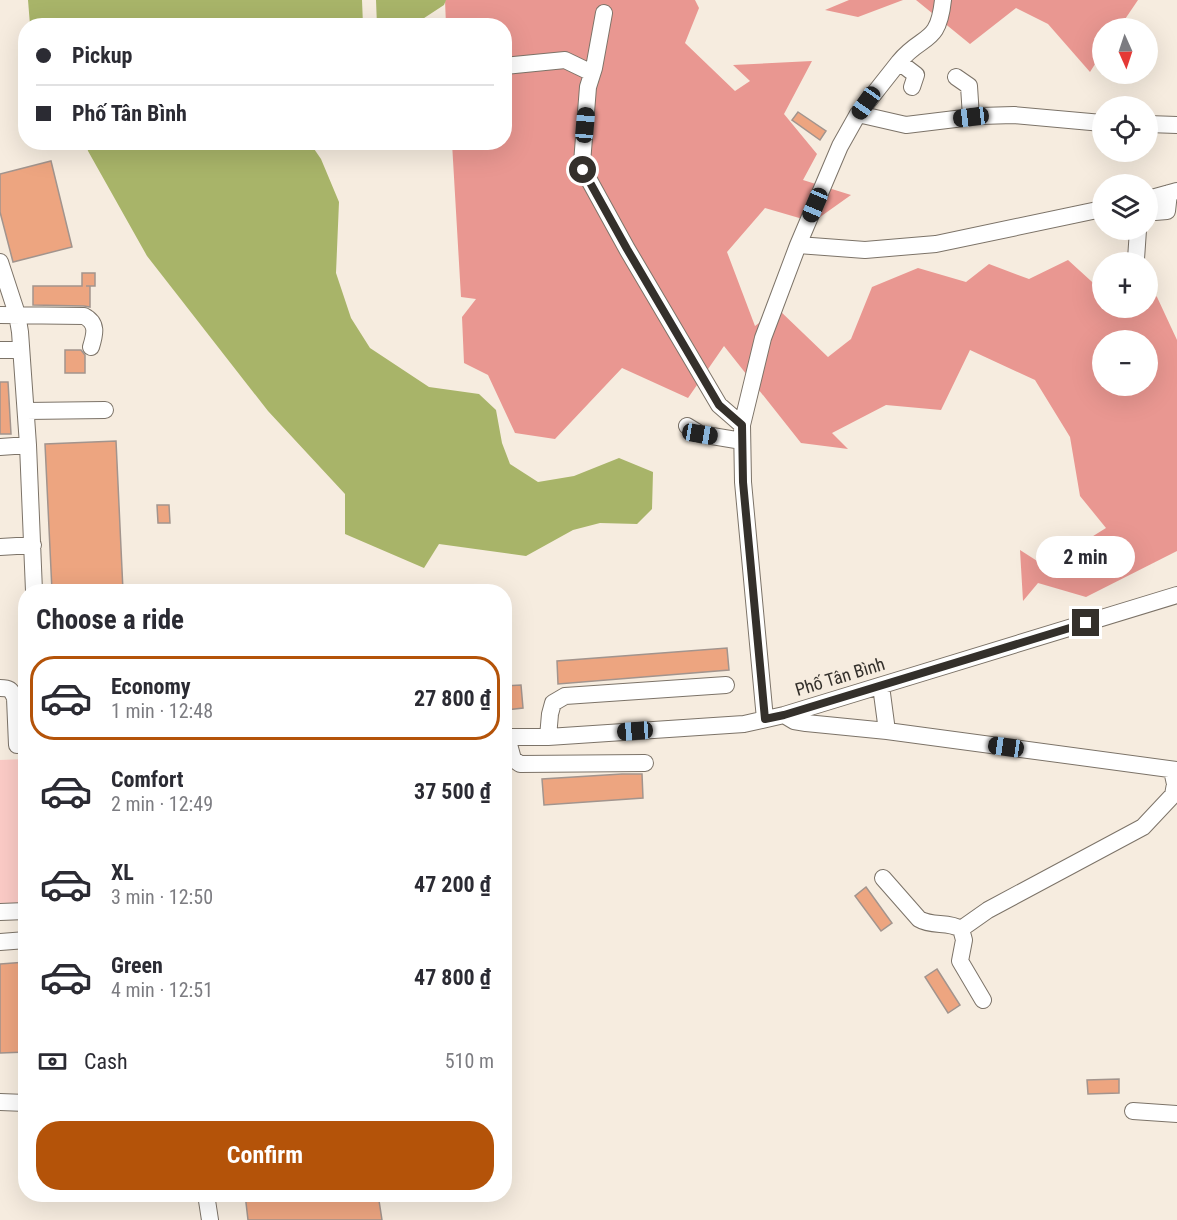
<!DOCTYPE html>
<html lang="en">
<head>
<meta charset="utf-8">
<style>
	:root { --surface:#fff; --page:#f2f2f3; --text:#2b2b33; --muted:#7c7c81; --line:#e1e1e2; --accent:#b45309 }
	body { margin:0; font-family:"Roboto Condensed",sans-serif; background:var(--page); color:var(--text); height:100vh; display:flex; flex-direction:column; font-size:22px; white-space:nowrap }
	* { box-sizing:border-box; margin:0 }
	p { font-size:20px; color:var(--muted) }
	.icon { flex:none; width:33px; height:33px; fill:none; stroke:currentColor; stroke-width:2; stroke-linecap:round; stroke-linejoin:round }
	.map { position:relative; flex:1; overflow:hidden }
	.side { position:absolute; left:18px; top:584px; width:494px; height:618px; display:flex; flex-direction:column; background:var(--surface); border-radius:24px; box-shadow:0 6px 24px #0002 }
	.side>* { flex:none }
	.banner { position:absolute; left:18px; top:18px; width:494px; height:132px; border-radius:24px; box-shadow:0 6px 24px #0002; display:grid; align-content:center; height:132px; padding:0 18px; background:var(--surface) }
	.needle { width:39px; rotate:177deg }
	.buttons { position:absolute; left:1092px; top:18px; display:grid; gap:12px }
	.buttons a { display:grid; place-items:center; width:66px; height:66px; border-radius:50%; background:var(--surface); box-shadow:0 6px 24px #0002; font-size:30px }
	.end { position:absolute; width:27px; height:27px; margin:-14px; border:8px solid #34302b; background:#fff; box-shadow:0 0 0 3px #fff }
	.from { border-radius:50% }
	.bubble { position:absolute; height:42px; border-radius:21px; background:var(--surface); box-shadow:0 6px 24px #0002; font-size:20px; font-weight:700; line-height:42px; text-align:center }
	.car { position:absolute; width:18px; height:36px; margin:-18px -9px; border-radius:8px; box-shadow:0 0 4px 2px #0007; background:linear-gradient(#222 24%,#8ab4d8 0 40%,#222 0 76%,#8ab4d8 0 86%,#222 0) }
	.banner b { display:flex; align-items:center; gap:21px; height:57px; font-size:22px }
	.banner b+b { border-top:2px solid var(--line) }
	.banner i { width:15px; height:15px; background:var(--text) }
	ul { padding:0; list-style:none }
	li { display:flex; align-items:center; gap:18px; height:84px; margin:0 12px 9px; padding:0 6px; border:3px solid transparent; border-radius:24px }
	li div { flex:1 }
	li b { display:block; font-size:22px }
	li em { font-style:normal; font-weight:700 }
	li.on { border-color:var(--accent) }
	li>.icon { width:54px; height:54px; stroke-width:1.5 }
	h2 { padding:0 18px; font-size:27px; line-height:72px }
	.pay { display:flex; align-items:center; gap:15px; height:66px; padding:0 18px; font-size:22px }
	.pay p { margin-inline-start:auto }
	.action { display:flex; gap:12px; margin-top:auto; padding:12px 18px }
	.action a { flex:1; height:69px; border-radius:24px; background:var(--accent); color:#fff; font-size:24px; font-weight:700; line-height:69px; text-align:center }
	.map>svg:first-child { display:block }
	.green { fill:#fbcbc6 }
	.forest { fill:#e99791; fill-rule:evenodd }
	.water { fill:#a8b469 }
	.building { fill:#eda580; stroke:#a2948d; stroke-width:1.5 }
	.lines { fill:none; stroke-linecap:round; stroke-linejoin:round }
	.minor-casing { stroke:#7c7368; stroke-width:18 }
	.minor { stroke:#fff; stroke-width:16 }
	.route { stroke:#34302b; stroke-width:8 }
	.labels { text-anchor:middle; stroke-width:6; stroke-linejoin:round; paint-order:stroke }
	.street-label { font-size:18px; fill:#34302b; stroke:#f6ecdf }
</style>
</head>
<body>
<div class="map">
<svg width="1177" height="1220" viewBox="0 0 1177 1220">
	<rect width="100%" height="100%" fill="#f6ecdf"/>
	<path class="green" d="M 25,759 L 25,905 L 0,906 L 0,760 Z"/>
	<path class="forest" d="M 445,0 L 695,0 L 699,8 L 685,43 L 735,91 L 750,81 L 733,65 L 812,61 L 784,114 L 817,154 L 803,180 L 851,195 L 813,222 L 765,208 L 727,252 L 755,326 L 778,309 L 828,357 L 851,339 L 872,287 L 918,268 L 966,282 L 989,264 L 1029,279 L 1068,260 L 1102,291 L 1102,308 L 1148,308 L 1148,288 L 1157,297 L 1177,340 L 1177,551 L 1086,597 L 1038,583 L 1023,601 L 1020,550 L 1045,566 L 1106,528 L 1080,496 L 1070,437 L 1035,380 L 970,350 L 941,410 L 886,405 L 832,433 L 848,449 L 801,443 L 724,346 L 688,398 L 622,368 L 555,439 L 515,433 L 488,375 L 464,363 L 462,317 L 476,299 L 461,297 L 452,143 L 504,142 L 504,26 L 446,25 ZM 1102,340 L 1148,340 L 1148,386 L 1102,386 Z
		M 849,0 L 903,0 L 858,17 L 825,10 Z
		M 916,0 L 1138,0 L 1119,28 L 1102,28 L 1102,53 L 1090,72 L 1048,24 L 1016,8 L 970,44 Z"/>
	<path class="water" d="M 28,0 L 362,0 L 363,25 L 30,25 Z
		M 376,0 L 446,0 L 444,5 L 415,24 L 377,26 Z
		M 86,143 L 310,143 L 321,159 L 339,202 L 336,273 L 351,318 L 370,348 L 429,387 L 479,394 L 496,410 L 502,443 L 510,464 L 538,482 L 574,476 L 619,458 L 653,472 L 652,509 L 637,524 L 600,523 L 573,530 L 526,556 L 439,544 L 424,568 L 345,534 L 345,494 L 268,411 L 147,256 L 88,151 Z"/>
	<path class="building" d="M 798,112 L 826,131 L 820,140 L 792,120 Z
		M 51,161 L 72,247 L 13,262 L 0,212 L 0,174 Z
		M 82,273 L 95,273 L 95,286 L 86,286 L 90,286 L 90,307 L 84,306 L 33,305 L 33,286 L 82,286 Z
		M 65,350 L 81,350 L 85,355 L 85,373 L 65,373 Z
		M 0,382 L 8,382 L 11,434 L 0,434 Z
		M 116,441 L 123,591 L 52,591 L 45,444 Z
		M 157,505 L 169,505 L 170,523 L 158,523 Z
		M 727,648 L 729,670 L 558,684 L 557,661 Z
		M 521,685 L 523,708 L 505,710 L 504,686 Z
		M 622,774 L 642,774 L 643,798 L 544,805 L 542,779 Z
		M 866,887 L 892,923 L 881,931 L 855,896 Z
		M 26,962 L 26,1052 L 0,1053 L 0,964 Z
		M 937,969 L 960,1005 L 948,1013 L 925,977 Z
		M 1119,1079 L 1119,1093 L 1088,1094 L 1087,1080 Z
		M 245,1194 L 378,1194 L 382,1220 L 248,1220 Z"/>
	<g class="lines">
		<g class="minor-casing">
			<path id="minor" d="M 604,13 L 594,68 L 588,87 L 582,163 L 583,169 L 627,249 L 719,405 L 742,425
				M 899,62 L 916,75 L 912,87
				M 504,66 L 565,60 L 592,73
				M 956,77 L 969,86 L 971,117
				M 858,114 L 906,125 L 980,116 L 1014,115 L 1102,123
				M 1148,124 L 1177,125
				M 1148,199 L 1177,191
				M 1155,212 L 1167,211 L 1169,193
				M 798,245 L 865,250 L 936,244 L 1102,209
				M 1136,259 L 1138,230
				M 0,262 L 17,314 L 20,332 L 28,445 L 34,591
				M 0,315 L 84,316 C 98,323 95,334 91,347
				M 0,350 L 21,350
				M 26,411 L 105,410
				M 687,426 L 700,434 L 742,441
				M 0,447 L 28,445
				M 0,547 L 33,545
				M 881,686 L 887,731
				M 0,688 C 9,688 11,689 15,698 L 17,745
				M 784,715 L 794,721 L 806,723 L 887,731 L 1177,770
				M 765,719 L 743,482 L 742,425 L 763,338 L 798,245 L 840,146 L 858,114 L 899,62 C 923,33 938,46 943,0
				M 504,737 L 548,737 L 744,724 L 784,715 L 1177,595
				M 507,737 L 513,759 L 520,764 L 645,763
				M 548,737 L 550,714 L 553,703 L 565,696 L 726,685
				M 883,878 L 919,919 C 932,927 948,921 961,929 L 964,940 L 960,961 L 983,1000
				M 0,912 L 26,911
				M 961,929 L 988,910 L 1143,827 L 1173,795 L 1175,784 L 1172,770
				M 0,942 L 26,940
				M 0,1102 L 26,1103
				M 1133,1111 L 1177,1114
				M 206,1194 L 210,1220"/>
		</g>
		<use href="#minor" class="minor"/>
	</g>
	<g class="lines">
		<path class="route" d="M 583,170 L 627,249 L 719,405 L 742,425 L 743,482 L 765,719 L 784,715 L 1086,623"/>
	</g>
	<g class="labels">
		<g class="street-label">
			<text transform="translate(840 677) rotate(-17)" y="6">Phố Tân Bình</text>
		</g>
	</g>
</svg>
<div class="buttons">
<a><svg class="needle" viewBox="-14 -14 28 28"><path d="M0-13l5 13h-10z" fill="#e53935"/><path d="M0 13l5-13h-10z" fill="#7c7c81"/></svg></a>
<a><svg class="icon" aria-label="locate" viewBox="0 0 24 24"><circle cx="12" cy="12" r="6"/><path d="M12 2v4M12 18v4M2 12h4M18 12h4"/></svg></a>
<a><svg class="icon" aria-label="layers" viewBox="0 0 24 24"><path d="M12 4l9 5-9 5-9-5zM3 14l9 5 9-5"/></svg></a>
<a>+</a>
<a>−</a>
</div>
<i class="end from" style="left:583px;top:170px"></i>
<i class="end" style="left:1086px;top:623px"></i>
<div class="bubble" style="left:1036px;top:536px;width:99px">2 min</div>
<i class="car" style="left:866px;top:103px;rotate:215deg"></i>
<i class="car" style="left:971px;top:117px;rotate:263deg"></i>
<i class="car" style="left:585px;top:125px;rotate:5deg"></i>
<i class="car" style="left:815px;top:205px;rotate:203deg"></i>
<i class="car" style="left:700px;top:434px;rotate:100deg"></i>
<i class="car" style="left:635px;top:731px;rotate:266deg"></i>
<i class="car" style="left:1006px;top:747px;rotate:278deg"></i>
<div class="banner">
<b><i class="from"></i>Pickup</b>
<b><i></i>Phố Tân Bình</b>
</div>
<section class="side">
<h2>Choose a ride</h2>
<ul>
<li class="on"><svg class="icon" aria-label="car" viewBox="0 0 24 24"><path d="M5 17H2v-5l4-1 3-4h7l3 4 3 1v5h-3M9 17h6M6 11h13"/><circle cx="7" cy="17" r="2"/><circle cx="17" cy="17" r="2"/></svg><div><b>Economy</b><p>1 min · 12:48</p></div><em>27 800 ₫</em></li>
<li><svg class="icon" aria-label="car" viewBox="0 0 24 24"><path d="M5 17H2v-5l4-1 3-4h7l3 4 3 1v5h-3M9 17h6M6 11h13"/><circle cx="7" cy="17" r="2"/><circle cx="17" cy="17" r="2"/></svg><div><b>Comfort</b><p>2 min · 12:49</p></div><em>37 500 ₫</em></li>
<li><svg class="icon" aria-label="car" viewBox="0 0 24 24"><path d="M5 17H2v-5l4-1 3-4h7l3 4 3 1v5h-3M9 17h6M6 11h13"/><circle cx="7" cy="17" r="2"/><circle cx="17" cy="17" r="2"/></svg><div><b>XL</b><p>3 min · 12:50</p></div><em>47 200 ₫</em></li>
<li><svg class="icon" aria-label="car" viewBox="0 0 24 24"><path d="M5 17H2v-5l4-1 3-4h7l3 4 3 1v5h-3M9 17h6M6 11h13"/><circle cx="7" cy="17" r="2"/><circle cx="17" cy="17" r="2"/></svg><div><b>Green</b><p>4 min · 12:51</p></div><em>47 800 ₫</em></li>
</ul>
<div class="pay"><svg class="icon" aria-label="cash" viewBox="0 0 24 24"><path d="M3 7h18v10H3z"/><circle cx="12" cy="12" r="2"/></svg>Cash<p>510 m</p></div>
<div class="action"><a>Confirm</a></div>
</section>
</div>
</body>
</html>
